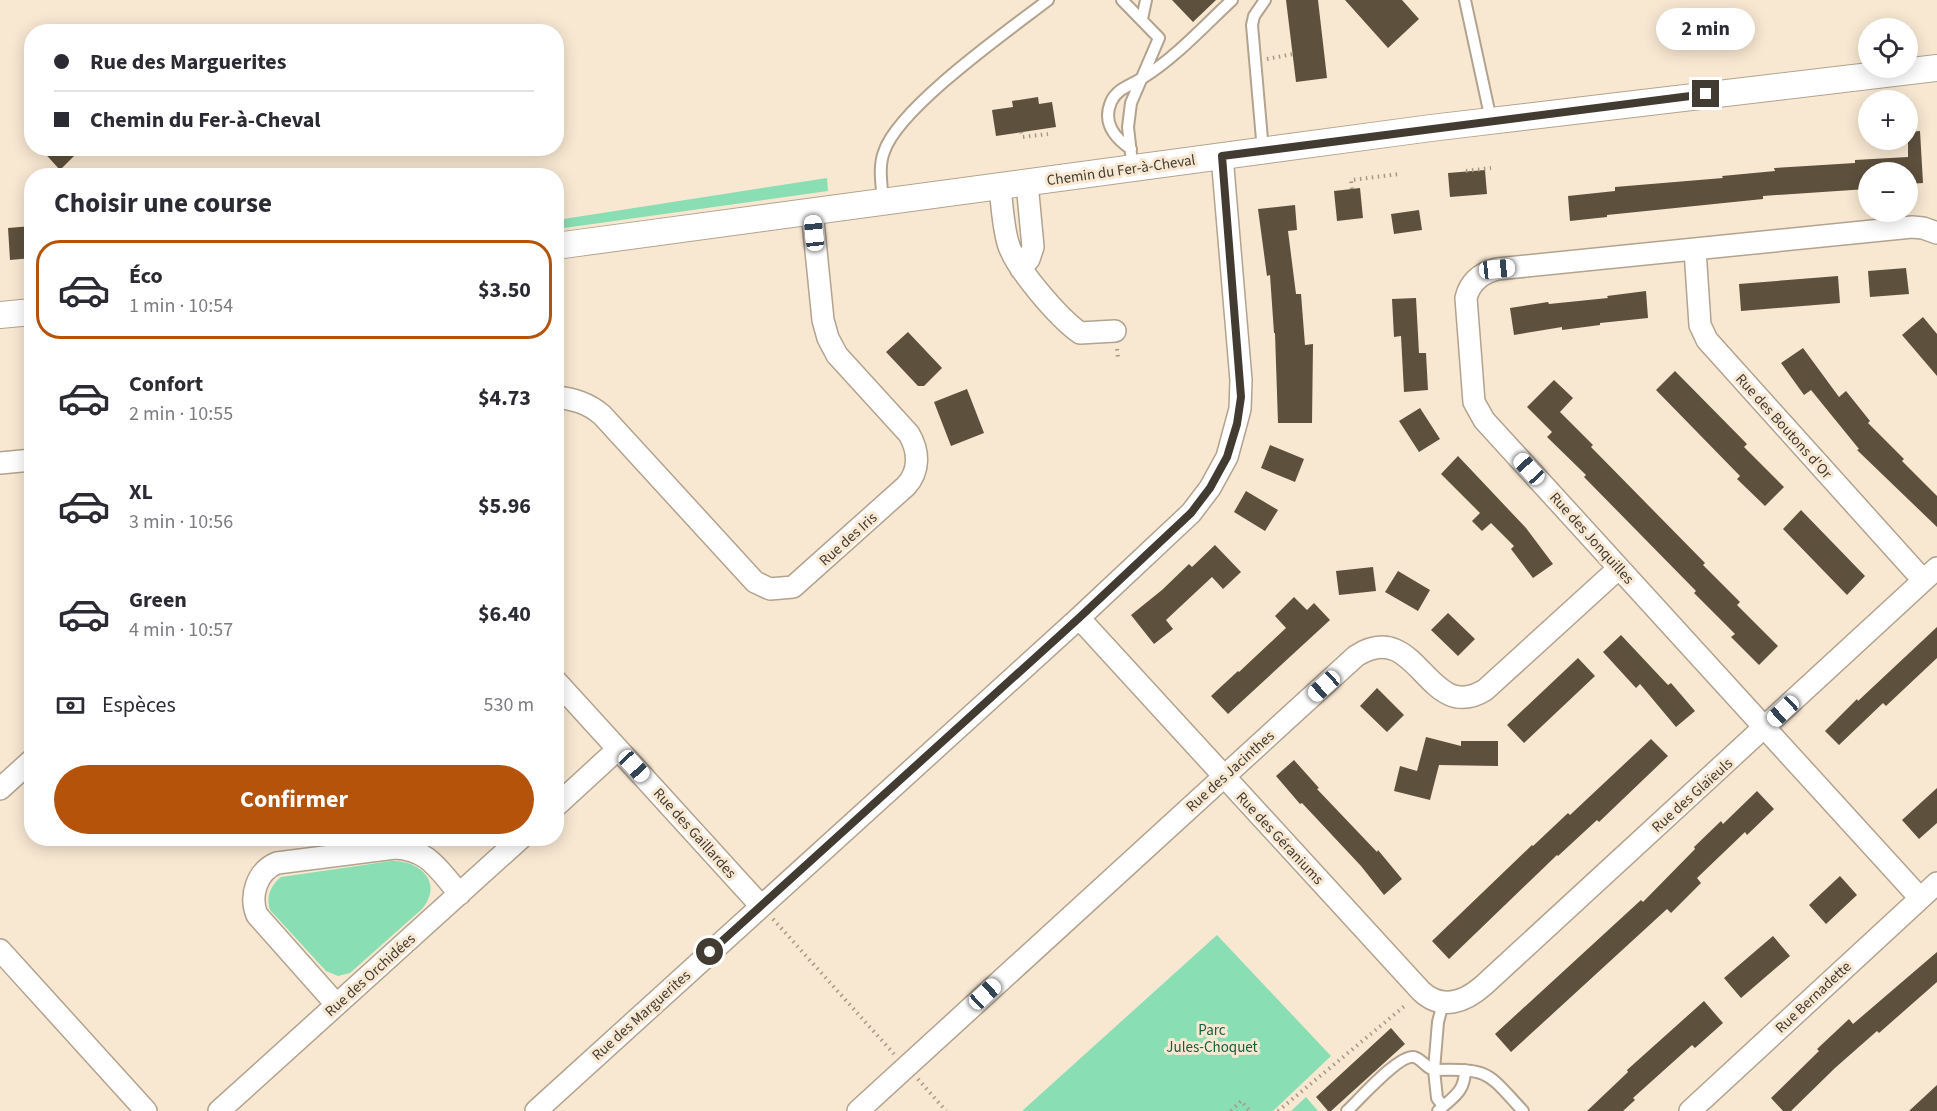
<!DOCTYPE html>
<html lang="fr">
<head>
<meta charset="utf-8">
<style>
	:root { --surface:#fff; --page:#f2f2f3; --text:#2b2b33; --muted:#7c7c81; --line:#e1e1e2; --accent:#b45309 }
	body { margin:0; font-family:"Source Sans 3",sans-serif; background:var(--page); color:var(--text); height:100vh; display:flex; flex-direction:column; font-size:22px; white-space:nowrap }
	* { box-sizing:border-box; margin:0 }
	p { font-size:20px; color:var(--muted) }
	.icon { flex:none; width:33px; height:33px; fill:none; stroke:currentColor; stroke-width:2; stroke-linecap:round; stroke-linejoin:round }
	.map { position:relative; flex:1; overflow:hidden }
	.details { position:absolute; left:24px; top:168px; width:540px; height:678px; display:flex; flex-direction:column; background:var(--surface); border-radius:24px; box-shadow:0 3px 15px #0003 }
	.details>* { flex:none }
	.top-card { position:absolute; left:24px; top:24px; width:540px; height:132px; border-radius:24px; box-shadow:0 3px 15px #0003; display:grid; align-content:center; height:132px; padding:0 30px; background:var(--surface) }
	.buttons { position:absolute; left:1858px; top:18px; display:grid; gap:12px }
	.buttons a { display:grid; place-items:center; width:60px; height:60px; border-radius:50%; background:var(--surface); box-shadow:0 3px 15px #0003; font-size:30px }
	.end { position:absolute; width:27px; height:27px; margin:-14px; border:8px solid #413b32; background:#fff; box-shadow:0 0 0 3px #fff }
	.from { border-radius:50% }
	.bubble { position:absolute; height:42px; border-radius:21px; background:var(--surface); box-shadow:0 3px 15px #0003; font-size:20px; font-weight:700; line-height:42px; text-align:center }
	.car { position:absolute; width:18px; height:36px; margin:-18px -9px; border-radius:8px; box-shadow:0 0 4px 2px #0007; background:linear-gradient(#fff 24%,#345 0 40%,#fff 0 76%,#345 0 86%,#fff 0) }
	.top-card b { display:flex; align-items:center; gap:21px; height:57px; font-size:22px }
	.top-card b+b { border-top:2px solid var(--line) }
	.top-card i { width:15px; height:15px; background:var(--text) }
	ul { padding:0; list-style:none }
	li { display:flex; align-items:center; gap:18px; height:99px; margin:0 12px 9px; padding:0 18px; border:3px solid transparent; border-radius:24px }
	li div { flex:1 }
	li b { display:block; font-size:22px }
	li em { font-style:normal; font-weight:700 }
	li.on { border-color:var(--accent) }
	li>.icon { width:54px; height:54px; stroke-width:1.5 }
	h2 { padding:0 30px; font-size:27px; line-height:72px }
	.pay { display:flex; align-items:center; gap:15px; height:66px; padding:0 30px; font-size:22px }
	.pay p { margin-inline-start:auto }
	.button { display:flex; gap:12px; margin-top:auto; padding:12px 30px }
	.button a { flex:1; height:69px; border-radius:36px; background:var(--accent); color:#fff; font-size:24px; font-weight:700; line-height:69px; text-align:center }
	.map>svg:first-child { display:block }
	.green { fill:#8adeb4 }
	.building { fill:#5d503d }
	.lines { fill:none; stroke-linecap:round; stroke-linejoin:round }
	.service-casing { stroke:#b2a38e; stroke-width:14 }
	.minor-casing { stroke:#b2a38e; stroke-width:24 }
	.tertiary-casing { stroke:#b2a38e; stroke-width:28 }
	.path { stroke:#a59989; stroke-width:4; stroke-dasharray:1.5 4.5; stroke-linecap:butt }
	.service { stroke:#fff; stroke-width:10 }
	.minor { stroke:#fff; stroke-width:21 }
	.tertiary { stroke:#fff; stroke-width:26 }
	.route { stroke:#413b32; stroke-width:8 }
	.labels { text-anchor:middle; stroke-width:6; stroke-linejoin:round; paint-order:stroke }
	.street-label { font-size:15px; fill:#413b32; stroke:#f8e8d2 }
	.park-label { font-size:15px; fill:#155d3f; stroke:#f8e8d2 }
</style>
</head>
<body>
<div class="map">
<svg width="1937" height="1111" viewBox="0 0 1937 1111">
	<rect width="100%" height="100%" fill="#f8e8d2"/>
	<path class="green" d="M 827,178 L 828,191 L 557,229 L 557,220 Z
		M 391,861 C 420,860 444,882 422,909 L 350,973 L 338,976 L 326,971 L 270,910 C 266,897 270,886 281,877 Z
		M 1217,935 L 1331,1056 L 1273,1111 L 1022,1111 Z
		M 1306,1097 L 1318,1111 L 1291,1111 Z"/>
	<path class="building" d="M 1172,0 L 1216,0 L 1193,22 Z
		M 1286,0 L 1318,0 L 1327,78 L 1296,82 Z
		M 1345,0 L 1402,0 L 1419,19 L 1388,48 Z
		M 1038,97 L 1039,104 L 1052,102 L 1056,127 L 996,136 L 992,110 L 1013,107 L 1012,101 Z
		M 1920,131 L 1923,183 L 1908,184 L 1908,172 L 1866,172 L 1867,189 L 1763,196 L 1763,199 L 1607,215 L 1607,217 L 1570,221 L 1568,196 L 1615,191 L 1615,187 L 1723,178 L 1722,176 L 1775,171 L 1774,168 L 1855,163 L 1855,160 L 1908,157 L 1908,132 Z
		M 40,148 L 82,148 L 60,170 Z
		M 1485,170 L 1487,194 L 1450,197 L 1448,173 Z
		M 1360,188 L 1363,218 L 1337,221 L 1334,191 Z
		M 1295,205 L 1297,230 L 1288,231 L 1296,294 L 1301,294 L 1305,345 L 1313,344 L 1312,423 L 1278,423 L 1275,333 L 1274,333 L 1270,275 L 1267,276 L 1258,209 Z
		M 1419,210 L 1422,230 L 1394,234 L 1391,214 Z
		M 32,226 L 32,258 L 10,260 L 8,228 Z
		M 1906,268 L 1909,294 L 1870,297 L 1868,271 Z
		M 1838,276 L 1840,303 L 1741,311 L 1739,284 Z
		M 1646,291 L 1648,318 L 1600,323 L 1600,325 L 1562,330 L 1562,327 L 1514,335 L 1510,308 L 1548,302 L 1549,304 L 1608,298 L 1607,296 Z
		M 1416,298 L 1419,353 L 1426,353 L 1428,390 L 1404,392 L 1401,336 L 1394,337 L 1392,299 Z
		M 1923,317 L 1937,334 L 1937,376 L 1902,335 Z
		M 908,332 L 942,368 L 924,386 L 918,386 L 886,352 Z
		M 1803,348 L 1839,397 L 1846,391 L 1870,421 L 1868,423 L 1904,459 L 1902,461 L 1937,496 L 1937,527 L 1857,450 L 1859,449 L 1811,390 L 1804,395 L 1781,363 Z
		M 1675,371 L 1747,444 L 1744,447 L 1784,487 L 1765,506 L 1737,479 L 1740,476 L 1656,390 Z
		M 1554,380 L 1573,398 L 1560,412 L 1593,445 L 1591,447 L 1705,563 L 1703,565 L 1740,602 L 1737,605 L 1778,646 L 1759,665 L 1731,637 L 1735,634 L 1694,593 L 1696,591 L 1584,477 L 1586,475 L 1547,437 L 1552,432 L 1527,407 Z
		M 967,389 L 984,433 L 951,446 L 934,402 Z
		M 1420,408 L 1440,439 L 1419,452 L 1399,421 Z
		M 1270,445 L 1304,459 L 1295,482 L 1261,468 Z
		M 1458,456 L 1526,528 L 1553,564 L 1533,578 L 1511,549 L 1514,546 L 1491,523 L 1482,531 L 1472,521 L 1480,513 L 1441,474 Z
		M 1246,491 L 1278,510 L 1265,531 L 1234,512 Z
		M 1801,510 L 1865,576 L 1847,595 L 1783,529 Z
		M 1215,545 L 1241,572 L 1223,589 L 1212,577 L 1166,620 L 1173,629 L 1154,644 L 1131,615 L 1162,590 L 1189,564 L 1192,567 Z
		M 1373,567 L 1376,591 L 1339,595 L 1336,571 Z
		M 1398,571 L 1430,590 L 1418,611 L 1385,592 Z
		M 1294,597 L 1307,610 L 1314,603 L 1330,620 L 1228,714 L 1211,696 L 1238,671 L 1239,672 L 1286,628 L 1275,616 Z
		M 1448,613 L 1475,639 L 1458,656 L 1431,630 Z
		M 1937,627 L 1937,658 L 1886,706 L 1883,703 L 1839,745 L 1825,731 L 1857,699 L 1858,701 Z
		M 1621,635 L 1668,685 L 1671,683 L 1695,711 L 1676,727 L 1640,684 L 1636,688 L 1603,652 Z
		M 1578,658 L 1595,676 L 1524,743 L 1507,725 Z
		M 1377,688 L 1404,715 L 1387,732 L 1360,706 Z
		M 1426,737 L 1461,746 L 1461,741 L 1498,741 L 1498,766 L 1439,765 L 1430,800 L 1394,791 L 1400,766 L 1417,771 Z
		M 1651,739 L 1668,756 L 1599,822 L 1597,820 L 1558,856 L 1557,855 L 1449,959 L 1432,941 L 1532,845 L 1533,846 L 1568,813 L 1570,815 Z
		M 1294,760 L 1319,788 L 1317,789 L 1377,852 L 1378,850 L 1402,879 L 1384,895 L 1361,866 L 1302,803 L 1300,804 L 1276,776 Z
		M 1937,788 L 1937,823 L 1919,839 L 1902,820 Z
		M 1757,791 L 1774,809 L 1747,835 L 1745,832 L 1697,878 L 1701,883 L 1671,913 L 1667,909 L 1511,1052 L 1495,1034 L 1641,900 L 1643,902 L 1695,849 L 1694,847 L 1721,821 L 1723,824 Z
		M 1840,876 L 1857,895 L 1826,924 L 1809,905 Z
		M 1773,936 L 1790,956 L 1741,998 L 1724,978 Z
		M 1937,952 L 1937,982 L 1879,1033 L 1877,1031 L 1835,1068 L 1791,1111 L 1783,1111 L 1771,1098 L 1819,1051 L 1817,1049 L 1849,1019 L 1853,1024 Z
		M 1704,1001 L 1723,1023 L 1695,1048 L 1692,1045 L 1633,1098 L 1635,1100 L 1623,1111 L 1587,1111 L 1628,1072 L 1627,1070 Z
		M 1391,1028 L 1405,1044 L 1331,1111 L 1328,1111 L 1316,1097 Z
		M 1937,1085 L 1937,1111 L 1909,1111 Z"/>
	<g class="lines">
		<g class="service-casing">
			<path id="service" d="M 1122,0 L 1159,38 L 1131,103 L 1128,127 L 1131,154
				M 1465,0 L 1491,120
				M 1142,19 L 1146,0
				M 1131,149 C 1115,138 1102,123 1111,102 C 1117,88 1132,85 1144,77 C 1176,57 1204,26 1232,0
				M 1263,151 L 1252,25 L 1254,16 L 1265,0
				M 883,202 C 882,186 878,167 884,152 C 898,108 1009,30 1048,0
				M 1443,1003 L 1438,1022 L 1434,1070 C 1490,1069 1486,1071 1523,1111
				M 1347,1111 C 1359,1100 1399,1054 1414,1057 C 1422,1059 1426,1068 1434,1070 L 1437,1098 L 1443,1106
				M 1438,1111 C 1453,1097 1465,1092 1465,1070"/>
		</g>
		<g class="minor-casing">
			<path id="minor" d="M 1000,187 C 1002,205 1003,226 1008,243 C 1015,268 1059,318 1080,333 L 1115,331
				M 1695,250 L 1700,325 L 1707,340 L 1923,580
				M 1021,269 L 1029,259 L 1033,247 L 1027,183
				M 556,397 C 574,399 588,403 602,415 L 755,582 L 770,589 L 793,587 L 906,486 C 920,471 919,451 909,434 L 837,355 L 828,338 L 823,320 L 812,211
				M 0,463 L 32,460
				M 1079,618 L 1421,991 C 1442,1011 1465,1002 1484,985 L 1937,568
				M 556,681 L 761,906
				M 0,789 L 32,760
				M 556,806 L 618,749
				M 1920,898 L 1484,420 L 1474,402 L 1466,298 C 1470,282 1481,273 1497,269 L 1912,227 L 1923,228 L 1937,233
				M 0,950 L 146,1111
				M 336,1004 L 257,915 C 249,896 257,871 277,863 L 395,848 C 430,850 438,870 460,894
				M 219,1111 L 521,838
				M 536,1111 L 1079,618 L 1191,513 L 1210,488 L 1227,457 L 1240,409 L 1241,380 L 1222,156
				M 858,1111 L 1356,656 C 1418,616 1427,726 1485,690 L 1619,568
				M 1690,1111 L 1937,883"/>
		</g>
		<g class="tertiary-casing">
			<path id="tertiary" d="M 556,246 L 1431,128 L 1937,68
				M 0,315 L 32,312"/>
		</g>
		<path class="path" d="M 1267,59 L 1293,54
			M 1021,132 L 1022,137 L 1048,134
			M 1466,171 L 1491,168
			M 1352,189 L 1351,180 L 1400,174
			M 1117,349 L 1118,357
			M 773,919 L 894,1054
			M 918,1079 L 946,1111
			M 1231,1111 L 1241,1101 L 1250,1111
			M 1278,1111 L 1407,1004"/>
		<use href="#service" class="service"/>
		<use href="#minor" class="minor"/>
		<use href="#tertiary" class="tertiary"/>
	</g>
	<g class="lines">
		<path class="route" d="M 710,952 L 1079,618 L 1191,513 L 1210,488 L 1227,457 L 1237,424 L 1241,397 L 1222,156 L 1706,94"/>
	</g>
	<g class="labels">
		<g class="street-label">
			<text transform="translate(1121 170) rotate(-8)" y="5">Chemin du Fer-à-Cheval</text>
			<text transform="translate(1784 426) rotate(48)" y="5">Rue des Boutons d'Or</text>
			<text transform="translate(1592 538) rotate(48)" y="5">Rue des Jonquilles</text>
			<text transform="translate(848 539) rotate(-42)" y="5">Rue des Iris</text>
			<text transform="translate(1230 771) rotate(-42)" y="5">Rue des Jacinthes</text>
			<text transform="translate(1692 795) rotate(-42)" y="5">Rue des Glaïeuls</text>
			<text transform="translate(695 833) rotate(48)" y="5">Rue des Gaillardes</text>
			<text transform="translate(1280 838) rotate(47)" y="5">Rue des Géraniums</text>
			<text transform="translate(370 975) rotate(-42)" y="5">Rue des Orchidées</text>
			<text transform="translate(1813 997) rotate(-43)" y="5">Rue Bernadette</text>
			<text transform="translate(641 1015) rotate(-42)" y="5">Rue des Marguerites</text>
		</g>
		<g class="park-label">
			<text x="1212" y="1035">Parc<tspan x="1212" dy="17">Jules-Choquet</tspan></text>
		</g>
	</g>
</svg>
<div class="buttons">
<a><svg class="icon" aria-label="locate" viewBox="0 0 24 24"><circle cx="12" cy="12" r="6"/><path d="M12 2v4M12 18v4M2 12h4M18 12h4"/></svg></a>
<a>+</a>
<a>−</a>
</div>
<i class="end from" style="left:710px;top:952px"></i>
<i class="end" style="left:1706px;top:94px"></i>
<div class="bubble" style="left:1656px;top:8px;width:99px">2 min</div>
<i class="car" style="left:814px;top:233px;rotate:354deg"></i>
<i class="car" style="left:1497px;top:269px;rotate:84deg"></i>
<i class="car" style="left:1529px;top:469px;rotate:317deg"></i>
<i class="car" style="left:1324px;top:686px;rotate:228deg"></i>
<i class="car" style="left:1783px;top:711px;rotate:227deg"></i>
<i class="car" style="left:634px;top:766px;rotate:137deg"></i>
<i class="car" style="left:985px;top:994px;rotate:47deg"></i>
<div class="top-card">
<b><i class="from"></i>Rue des Marguerites</b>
<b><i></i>Chemin du Fer-à-Cheval</b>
</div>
<section class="details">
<h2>Choisir une course</h2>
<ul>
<li class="on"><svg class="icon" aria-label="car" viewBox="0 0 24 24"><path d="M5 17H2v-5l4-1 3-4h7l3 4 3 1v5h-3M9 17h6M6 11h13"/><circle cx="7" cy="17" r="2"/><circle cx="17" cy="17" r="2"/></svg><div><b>Éco</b><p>1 min · 10:54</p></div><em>$3.50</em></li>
<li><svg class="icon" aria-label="car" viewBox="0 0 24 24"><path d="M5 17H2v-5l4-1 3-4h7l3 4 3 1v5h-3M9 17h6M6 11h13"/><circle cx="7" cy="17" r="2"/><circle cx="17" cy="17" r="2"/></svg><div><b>Confort</b><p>2 min · 10:55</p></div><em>$4.73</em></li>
<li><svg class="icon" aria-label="car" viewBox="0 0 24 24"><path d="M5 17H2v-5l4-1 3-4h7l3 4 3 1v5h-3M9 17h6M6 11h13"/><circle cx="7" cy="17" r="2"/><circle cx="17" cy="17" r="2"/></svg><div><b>XL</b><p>3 min · 10:56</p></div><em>$5.96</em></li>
<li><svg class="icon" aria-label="car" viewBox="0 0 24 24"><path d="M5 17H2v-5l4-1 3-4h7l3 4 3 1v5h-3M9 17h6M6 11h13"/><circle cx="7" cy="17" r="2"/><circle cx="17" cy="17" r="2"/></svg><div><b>Green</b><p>4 min · 10:57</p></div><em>$6.40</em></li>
</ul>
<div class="pay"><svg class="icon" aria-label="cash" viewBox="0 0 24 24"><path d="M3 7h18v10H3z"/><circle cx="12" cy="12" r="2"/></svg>Espèces<p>530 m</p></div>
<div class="button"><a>Confirmer</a></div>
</section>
</div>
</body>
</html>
